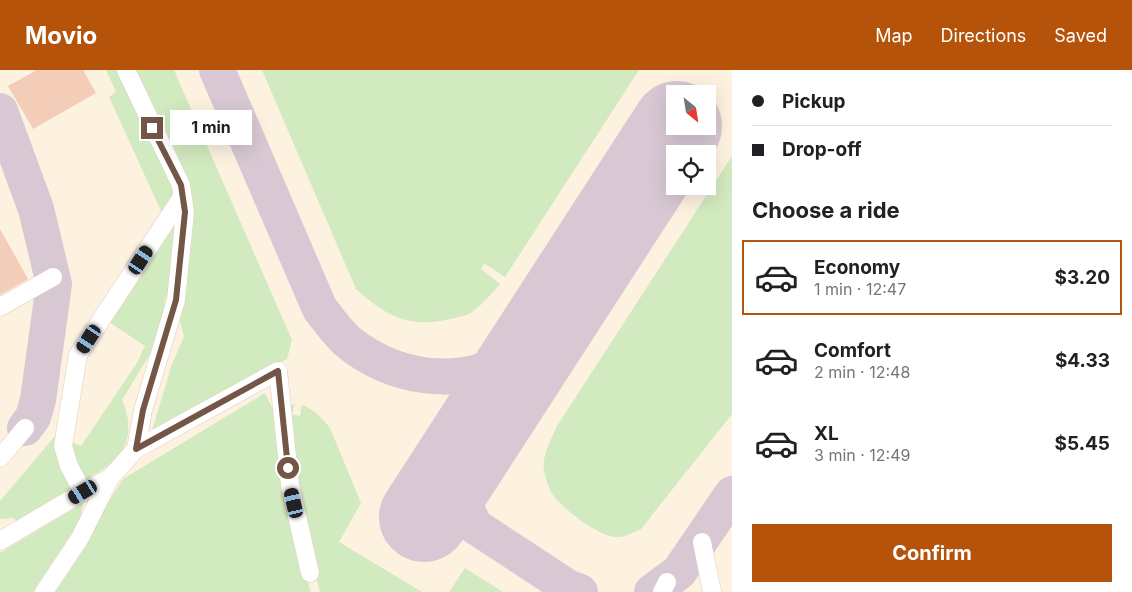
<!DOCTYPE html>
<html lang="en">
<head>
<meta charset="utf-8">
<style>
	:root { --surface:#fff; --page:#f6f6f6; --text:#202124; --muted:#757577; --line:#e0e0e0; --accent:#b45309 }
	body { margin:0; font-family:Inter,sans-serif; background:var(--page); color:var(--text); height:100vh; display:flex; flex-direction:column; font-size:19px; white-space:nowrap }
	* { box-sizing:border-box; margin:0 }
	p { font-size:16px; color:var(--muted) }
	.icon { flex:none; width:28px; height:28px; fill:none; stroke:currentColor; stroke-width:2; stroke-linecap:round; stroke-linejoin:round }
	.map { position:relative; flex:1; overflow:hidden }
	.side { display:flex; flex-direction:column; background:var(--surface); width:400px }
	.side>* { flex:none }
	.banner { display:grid; align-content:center; height:110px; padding:0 20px; background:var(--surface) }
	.needle { width:32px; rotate:150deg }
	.buttons { position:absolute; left:666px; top:15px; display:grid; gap:10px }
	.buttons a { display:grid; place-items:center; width:50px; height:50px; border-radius:0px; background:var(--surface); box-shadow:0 5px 20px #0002; font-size:25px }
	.end { position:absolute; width:22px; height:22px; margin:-11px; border:6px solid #745647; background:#fff; box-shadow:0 0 0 2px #fff }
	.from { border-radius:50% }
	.bubble { position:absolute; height:35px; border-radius:0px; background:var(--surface); box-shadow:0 5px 20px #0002; font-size:16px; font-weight:700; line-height:35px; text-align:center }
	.car { position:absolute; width:15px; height:30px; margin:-15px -8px; border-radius:6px; box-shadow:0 0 4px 1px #0007; background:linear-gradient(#222 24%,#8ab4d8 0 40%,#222 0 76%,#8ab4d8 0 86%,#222 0) }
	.banner b { display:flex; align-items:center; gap:18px; height:48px; font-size:19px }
	.banner b+b { border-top:1px solid var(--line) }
	.banner i { width:12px; height:12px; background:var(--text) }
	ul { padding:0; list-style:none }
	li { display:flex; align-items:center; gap:15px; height:75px; margin:0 10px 8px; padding:0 10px; border:2px solid transparent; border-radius:0px }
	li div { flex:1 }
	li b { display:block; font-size:19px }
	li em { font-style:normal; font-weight:700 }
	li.current { border-color:var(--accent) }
	li>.icon { width:45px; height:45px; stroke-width:1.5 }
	h2 { padding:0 20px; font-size:22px; line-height:60px }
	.action { display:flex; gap:10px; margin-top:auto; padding:10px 20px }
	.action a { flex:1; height:58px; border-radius:0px; background:var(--accent); color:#fff; font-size:20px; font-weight:700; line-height:58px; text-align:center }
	header { display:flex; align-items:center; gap:30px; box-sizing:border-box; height:70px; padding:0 25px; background:var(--accent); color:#fff }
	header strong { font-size:24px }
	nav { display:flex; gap:28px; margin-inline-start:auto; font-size:18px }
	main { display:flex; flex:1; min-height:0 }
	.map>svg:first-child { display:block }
	.green { fill:#d2eabf }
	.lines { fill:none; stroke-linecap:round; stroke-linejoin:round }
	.taxiway { stroke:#d8c8d3; stroke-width:36 }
	.runway { stroke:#d8c8d3; stroke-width:90 }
	.building { fill:#f3cdb7 }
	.minor-casing { stroke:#e1ccbc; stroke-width:19 }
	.minor { stroke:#fff; stroke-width:18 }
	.route { stroke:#745647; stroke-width:6 }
</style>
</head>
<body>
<header>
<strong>Movio</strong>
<nav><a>Map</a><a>Directions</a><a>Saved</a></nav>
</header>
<main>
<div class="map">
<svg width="732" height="522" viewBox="0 0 732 522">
	<rect width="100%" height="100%" fill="#fdf1e0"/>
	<path class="green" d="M 106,0 L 120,0 L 167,103 L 174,124 L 162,143 L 109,27 L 116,22 Z
		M 136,0 L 174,0 L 292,270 L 287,289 L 158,364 L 151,364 L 172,294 L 184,267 L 177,239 L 191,167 L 193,140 Z
		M 262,0 L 639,0 L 505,207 L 484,193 L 481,199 L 500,214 C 491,224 483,234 472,242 C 467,246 457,247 450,249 C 409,259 386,246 356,219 Z
		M 732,86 L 732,344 L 641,459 C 633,462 625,468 616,467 C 598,466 563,439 553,425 C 549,419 545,407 544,400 C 542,384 551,370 557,356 Z
		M 178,144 L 169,229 L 165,227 L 161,266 L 122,330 C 131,349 132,374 115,390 C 107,398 95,404 85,410 L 72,379 L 73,373 L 81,376 L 137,293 L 145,276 L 109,252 Z
		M 265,323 L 272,337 L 278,338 L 280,387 L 293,467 L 311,522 L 51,522 L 123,409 Z
		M 295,334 L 292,344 L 300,346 L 302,335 C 314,339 322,348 330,358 L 361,433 L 339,472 L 422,522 L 320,522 L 300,444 L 289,336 Z
		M 55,366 L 74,417 L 17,452 L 14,448 L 0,449 L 0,431 Z
		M 83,433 C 80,467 52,496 33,522 L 0,522 L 0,483 Z
		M 465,498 L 503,522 L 449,522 Z"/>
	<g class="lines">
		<path class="taxiway" d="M 217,0 L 320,239 C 329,250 337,262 347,271 C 392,308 456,319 507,290 C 526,279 540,262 555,247
			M 0,41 L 36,139 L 54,214 L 38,330 L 33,347 L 25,358
			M 463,386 C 460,412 461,435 476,457 L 569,518 L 580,522
			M 652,522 L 679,502 L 732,424"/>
		<path class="runway" d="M 424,447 L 677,56"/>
	</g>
	<path class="building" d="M 37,0 L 83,0 L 96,23 L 33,59 L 8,16 Z
		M 0,159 L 28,209 L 0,225 Z"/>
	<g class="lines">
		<g class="minor-casing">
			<path id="minor" d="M 0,237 L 53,207
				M 136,379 L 278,301 L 290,415 L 310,503
				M 0,388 L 25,358
				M 110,408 L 83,422 L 69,396 L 63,376 L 78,285 L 182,127
				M 0,471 L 83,422
				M 702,472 L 712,522
				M 44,522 L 80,468 L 110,408 L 136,379 L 143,340 L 176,230 L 185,142 L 181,115 L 126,0
				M 662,522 L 667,512"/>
		</g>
		<use href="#minor" class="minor"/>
	</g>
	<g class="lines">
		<path class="route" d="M 152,58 L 181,115 L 185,142 L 176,230 L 143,340 L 136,379 L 278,301 L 288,398"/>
	</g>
</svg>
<div class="buttons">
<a><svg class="needle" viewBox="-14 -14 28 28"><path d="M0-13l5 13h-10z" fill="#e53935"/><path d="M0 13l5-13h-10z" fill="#757577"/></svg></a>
<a><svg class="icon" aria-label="locate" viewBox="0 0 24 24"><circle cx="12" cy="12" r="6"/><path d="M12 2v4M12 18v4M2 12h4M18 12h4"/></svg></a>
</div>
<i class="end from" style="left:288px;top:398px"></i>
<i class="end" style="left:152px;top:58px"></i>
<div class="bubble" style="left:170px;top:40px;width:82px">1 min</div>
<i class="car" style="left:141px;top:190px;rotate:33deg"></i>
<i class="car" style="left:89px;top:269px;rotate:213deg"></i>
<i class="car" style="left:83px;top:422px;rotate:239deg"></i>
<i class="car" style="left:294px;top:433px;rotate:347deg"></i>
</div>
<section class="side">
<div class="banner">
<b><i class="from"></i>Pickup</b>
<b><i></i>Drop-off</b>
</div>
<h2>Choose a ride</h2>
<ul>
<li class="current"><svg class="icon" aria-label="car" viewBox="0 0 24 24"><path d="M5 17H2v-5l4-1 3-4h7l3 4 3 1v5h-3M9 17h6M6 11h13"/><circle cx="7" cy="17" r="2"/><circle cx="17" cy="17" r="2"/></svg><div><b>Economy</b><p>1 min · 12:47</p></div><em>$3.20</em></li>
<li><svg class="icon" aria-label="car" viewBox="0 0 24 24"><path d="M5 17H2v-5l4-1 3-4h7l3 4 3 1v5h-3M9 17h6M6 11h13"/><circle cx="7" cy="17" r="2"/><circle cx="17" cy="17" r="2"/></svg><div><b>Comfort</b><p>2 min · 12:48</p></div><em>$4.33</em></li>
<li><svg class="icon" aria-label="car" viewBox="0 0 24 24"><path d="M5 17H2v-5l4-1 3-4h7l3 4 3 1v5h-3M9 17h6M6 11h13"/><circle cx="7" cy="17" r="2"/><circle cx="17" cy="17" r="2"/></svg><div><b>XL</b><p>3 min · 12:49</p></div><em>$5.45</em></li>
</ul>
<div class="action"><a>Confirm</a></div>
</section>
</main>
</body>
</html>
